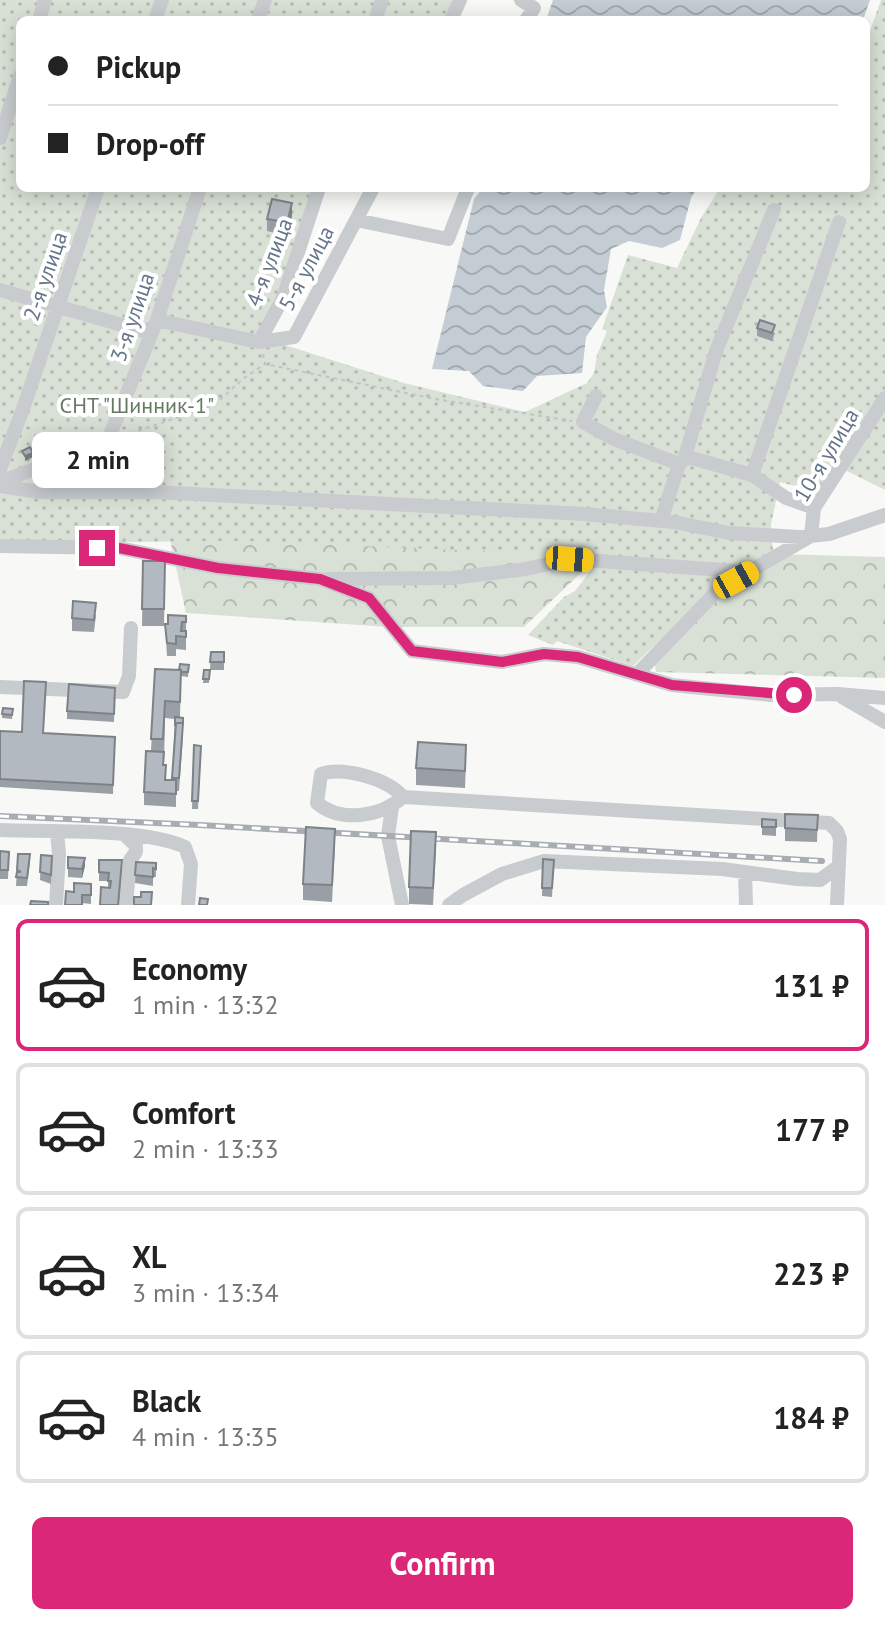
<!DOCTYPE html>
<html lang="en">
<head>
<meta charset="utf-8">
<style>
	:root { --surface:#fff; --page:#f2f2f2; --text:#222; --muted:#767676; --line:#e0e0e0; --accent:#db2777 }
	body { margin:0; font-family:"PT Sans",sans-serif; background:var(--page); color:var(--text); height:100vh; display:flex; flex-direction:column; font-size:30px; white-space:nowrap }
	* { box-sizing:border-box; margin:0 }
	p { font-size:26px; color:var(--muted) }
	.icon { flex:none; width:44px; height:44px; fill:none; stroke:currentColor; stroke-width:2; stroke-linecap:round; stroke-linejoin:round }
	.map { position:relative; height:905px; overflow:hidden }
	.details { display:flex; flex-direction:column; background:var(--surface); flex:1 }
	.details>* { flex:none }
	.top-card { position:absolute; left:16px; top:16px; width:854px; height:176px; border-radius:12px; box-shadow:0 4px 20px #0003; display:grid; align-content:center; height:176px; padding:0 32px; background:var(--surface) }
	.end { position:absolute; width:36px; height:36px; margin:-18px; border:10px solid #db2777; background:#fff; box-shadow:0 0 0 4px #fff }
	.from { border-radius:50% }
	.bubble { position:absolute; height:56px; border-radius:12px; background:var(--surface); box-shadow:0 4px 20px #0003; font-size:26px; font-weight:700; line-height:56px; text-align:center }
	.car { position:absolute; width:24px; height:48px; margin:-24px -12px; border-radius:10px; box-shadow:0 0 6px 2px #0007; background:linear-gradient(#f5c518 24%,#345 0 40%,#f5c518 0 76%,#345 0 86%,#f5c518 0) }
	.top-card b { display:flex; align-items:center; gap:28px; height:76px; font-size:30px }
	.top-card b+b { border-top:2px solid var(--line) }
	.top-card i { width:20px; height:20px; background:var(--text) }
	ul { padding:14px 0 0; list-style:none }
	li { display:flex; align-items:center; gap:24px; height:132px; margin:0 16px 12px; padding:0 16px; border:4px solid var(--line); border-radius:12px }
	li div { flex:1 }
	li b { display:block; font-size:30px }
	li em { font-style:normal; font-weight:700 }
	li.on { border-color:var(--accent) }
	li>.icon { width:72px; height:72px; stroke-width:1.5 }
	.primary-button { display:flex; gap:16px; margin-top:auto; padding:16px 32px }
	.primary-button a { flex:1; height:92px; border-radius:12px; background:var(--accent); color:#fff; font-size:32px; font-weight:700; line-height:92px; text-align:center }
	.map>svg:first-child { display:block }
	.forest { fill:url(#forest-crowns) }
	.garden { fill:url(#garden-dots) }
	.water { fill:url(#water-waves) }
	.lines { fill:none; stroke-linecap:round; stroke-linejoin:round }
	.path { stroke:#c1c3c6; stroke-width:2; stroke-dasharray:4 4; stroke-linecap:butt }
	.minor { stroke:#c8cccf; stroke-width:14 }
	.rail-casing { stroke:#a8adb4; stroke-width:6 }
	.rail { stroke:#fff; stroke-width:3; stroke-dasharray:9; stroke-linecap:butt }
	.wall { fill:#999fa5; fill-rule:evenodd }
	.shaded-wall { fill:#7d8286 }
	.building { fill:#b2b9c0; stroke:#7d8286; stroke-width:2 }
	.route { stroke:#db2777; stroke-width:10 }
	.labels { text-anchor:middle; stroke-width:8; stroke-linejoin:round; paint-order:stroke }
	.street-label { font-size:22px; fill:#657689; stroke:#fff }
	.park-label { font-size:22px; fill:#647a61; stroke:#fff }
</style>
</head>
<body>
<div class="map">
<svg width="885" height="905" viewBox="0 0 885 905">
	<defs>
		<pattern id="forest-crowns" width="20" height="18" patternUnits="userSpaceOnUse" patternTransform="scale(2)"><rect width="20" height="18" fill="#d9e1d6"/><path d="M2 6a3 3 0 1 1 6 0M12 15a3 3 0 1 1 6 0" fill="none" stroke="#b4bbb3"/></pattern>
		<pattern id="garden-dots" width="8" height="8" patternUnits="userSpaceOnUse" patternTransform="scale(2)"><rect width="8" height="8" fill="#d9e1d6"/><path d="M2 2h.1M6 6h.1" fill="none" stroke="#b4bbb3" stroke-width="1.8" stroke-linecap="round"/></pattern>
		<pattern id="water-waves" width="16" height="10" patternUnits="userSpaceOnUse" patternTransform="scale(2)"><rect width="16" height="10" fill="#c4cdd3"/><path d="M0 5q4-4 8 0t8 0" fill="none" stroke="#a3abb1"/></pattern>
	</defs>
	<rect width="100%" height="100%" fill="#f8f9f6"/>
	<path class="forest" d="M 169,535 L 603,552 L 524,627 L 389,627 L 186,613 Z
		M 777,554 L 885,557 L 885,678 L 656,672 L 653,655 L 723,587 Z"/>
	<path class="garden" d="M 0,0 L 452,0 L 444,20 L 20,20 L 20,188 L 313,188 L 282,292 L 257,336 L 404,383 L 525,412 L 587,383 L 594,373 L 597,355 L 607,331 L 602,329 L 628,255 L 677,268 L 701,218 L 720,188 L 866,188 L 866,42 L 881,0 L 885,0 L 885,490 L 839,467 L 817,492 L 780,482 L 771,524 L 773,550 L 749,564 L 733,565 L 722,581 L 633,666 L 557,641 L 553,645 L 528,635 L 564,597 L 575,591 L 602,556 L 241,541 L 0,543 Z"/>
	<path class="water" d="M 553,0 L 870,0 L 863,20 L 546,20 Z
		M 483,188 L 697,188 L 691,198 L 680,240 L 662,248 L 629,241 L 611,249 L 604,290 L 607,307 L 586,337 L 582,373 L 537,376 L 523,391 L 483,386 L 469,371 L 432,369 L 474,199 Z"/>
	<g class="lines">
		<path class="path" d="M 263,354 L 265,364 L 435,399 L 572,421
			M 123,436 L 214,405 L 244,378 L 265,364"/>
		<path class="minor" d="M 521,0 L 534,8 L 526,20
			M 39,20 L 45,0
			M 155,20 L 162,0
			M 258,20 L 265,0
			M 375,20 L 382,0
			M 451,20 L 460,0
			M 0,138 L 20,76
			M 356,220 L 448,239 L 468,188
			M 0,290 L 150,333
			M 157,320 L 259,342 L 283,298 L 319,188
			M 259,342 L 294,337 L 373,188
			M 596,396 L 583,422 L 614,439 L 679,464 L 688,457 L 752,475 L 786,498 L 814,508
			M 684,460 L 716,351 L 774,210
			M 0,469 L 23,409 L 98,188
			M 752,475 L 839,222
			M 0,482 L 107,442 L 157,320 L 200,188
			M 0,486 L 38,492 L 154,492 L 585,514 L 674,522 L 729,533 L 800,537 L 829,534 L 885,515
			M 661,521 L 679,464
			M 0,546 L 119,548 L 218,568 L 320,579 L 369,598 L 412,651 L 502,662 L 544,654 L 578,657 L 672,685 L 772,695 L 838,694 L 885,698
			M 329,579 L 452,578 L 526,569 L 570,559 L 750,572
			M 637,674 L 719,589 L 811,536 L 814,508 L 885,398
			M 0,687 L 123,692 L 129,676 L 131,628
			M 842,697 L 885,722
			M 403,797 C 388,779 343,766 321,774 L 317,803 C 341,823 380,817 403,797 L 829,823 L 837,831 L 840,839 L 837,905
			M 392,807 L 388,836 L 402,905
			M 0,830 C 48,832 145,828 185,847 L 191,864 L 188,905
			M 125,835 L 136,846 L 136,852 L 130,860 L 126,905
			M 745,872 L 746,905
			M 56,905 L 59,854 L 57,832
			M 449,905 L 463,895 L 502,874 L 544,861 L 722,869 L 797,879 L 820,880 L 839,866"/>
		<g class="rail-casing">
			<path id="rail" d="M 0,816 L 200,825 L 822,861"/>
		</g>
		<use href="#rail" class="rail"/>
	</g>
	<path class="wall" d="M 292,216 L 288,232 L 284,231 L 284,235 L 267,231 L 267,219 Z
		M 757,328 L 775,333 L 772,341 L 757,336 Z
		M 143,561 L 165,561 L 164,626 L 142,626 Z
		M 96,615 L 94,632 L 72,631 L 72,618 Z
		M 186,616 L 186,650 L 176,649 L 176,656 L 167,656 L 165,624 Z
		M 211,652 L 224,652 L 224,670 L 210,670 Z
		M 189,665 L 188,677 L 181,676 L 180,717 L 183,736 L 179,791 L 176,791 L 176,807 L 144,805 L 144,792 L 151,751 L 155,669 L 179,670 ZM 165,718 L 175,719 L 172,780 L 166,780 L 164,765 Z
		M 204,670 L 210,670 L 209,683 L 203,683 Z
		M 115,688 L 114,722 L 67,719 L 67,711 Z
		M 3,708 L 13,709 L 12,719 L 2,718 Z
		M 0,731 L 115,737 L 113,794 L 0,787 Z
		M 194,745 L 201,746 L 198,809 L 192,809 Z
		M 466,762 L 465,788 L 416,785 L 416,768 Z
		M 785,814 L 818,815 L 817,842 L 785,841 Z
		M 762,819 L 776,820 L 776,836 L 762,835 Z
		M 335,846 L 332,902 L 303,900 L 303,884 Z
		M 436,849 L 433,905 L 409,904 L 409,887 Z
		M 0,851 L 9,852 L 8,879 L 0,879 Z
		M 18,854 L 30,863 L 27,886 L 16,886 Z
		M 41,855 L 52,856 L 51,884 L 40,880 Z
		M 543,859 L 554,860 L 552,897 L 542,896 Z
		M 99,860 L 122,869 L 119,905 L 108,888 L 108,881 L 99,881 Z
		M 136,862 L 156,863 L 156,877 L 153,877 L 153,886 L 135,883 Z
		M 85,866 L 82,878 L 68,877 L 68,868 Z
		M 91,884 L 91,904 L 82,903 L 74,892 Z"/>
	<path class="shaded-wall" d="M 292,203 L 292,216 L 288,232 L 288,219 Z
		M 33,453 L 33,457 L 25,461 L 25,456 Z
		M 85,858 L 85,866 L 82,878 L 82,869 Z"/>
	<path class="building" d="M 272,199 L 292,203 L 288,219 L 284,218 L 284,222 L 267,219 Z
		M 760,320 L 775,325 L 772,333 L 757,328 Z
		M 30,447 L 33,453 L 25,456 L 22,451 Z
		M 143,561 L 165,561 L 164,609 L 142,609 Z
		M 73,601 L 96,603 L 94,620 L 72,618 Z
		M 168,615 L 186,616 L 186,622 L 182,622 L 181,631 L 186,631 L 186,637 L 176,636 L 176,644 L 167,643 L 165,624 L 168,624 Z
		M 211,652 L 224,652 L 224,662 L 210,662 Z
		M 180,664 L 189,665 L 188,672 L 181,672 L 181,670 L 179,670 Z
		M 155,669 L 181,670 L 180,702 L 165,701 L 163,739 L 151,739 Z
		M 204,670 L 210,670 L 209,679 L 203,679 Z
		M 24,681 L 46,682 L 43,733 L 115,737 L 113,785 L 0,779 L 0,731 L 22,732 Z
		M 69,684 L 115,688 L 114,714 L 67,711 Z
		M 3,708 L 13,709 L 12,715 L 2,714 Z
		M 175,717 L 183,718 L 183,723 L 176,723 L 175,724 Z
		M 176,723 L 183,723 L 179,778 L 172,778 Z
		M 418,742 L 466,745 L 465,771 L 416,768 Z
		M 194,745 L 201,746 L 198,801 L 192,801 Z
		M 146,751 L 164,752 L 163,765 L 166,765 L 165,780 L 176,780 L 176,794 L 144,792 Z
		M 785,814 L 818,815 L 817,830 L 785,828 Z
		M 762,819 L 776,820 L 776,827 L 762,827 Z
		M 306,827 L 335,829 L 332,885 L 303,884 Z
		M 411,831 L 436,832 L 433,888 L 409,887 Z
		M 0,851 L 9,852 L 8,870 L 0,870 Z
		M 18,854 L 30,854 L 27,878 L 16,877 L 17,872 L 21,872 L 17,870 Z
		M 41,855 L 52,856 L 51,875 L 40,872 Z
		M 68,857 L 85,858 L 82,869 L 68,868 Z
		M 543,859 L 554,860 L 552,888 L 542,888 Z
		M 99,860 L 122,860 L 118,905 L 100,905 L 101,887 L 110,888 L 111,881 L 108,881 L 109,873 L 99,872 Z
		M 136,862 L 156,863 L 156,869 L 153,868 L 153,877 L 135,875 Z
		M 74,883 L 91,884 L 91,895 L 82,895 L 82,905 L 65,905 L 66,891 L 74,892 Z
		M 141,892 L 152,892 L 151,905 L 134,905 L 134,897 L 141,897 Z
		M 200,898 L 208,899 L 207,905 L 199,905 Z
		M 31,901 L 48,902 L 48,905 L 30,905 Z"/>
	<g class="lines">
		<path class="route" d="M 97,548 L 119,548 L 218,568 L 320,579 L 369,598 L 412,651 L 502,662 L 544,654 L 578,657 L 672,685 L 794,695"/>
	</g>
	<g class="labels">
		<g class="street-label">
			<text transform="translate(269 262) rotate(-69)" y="8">4-я улица</text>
			<text transform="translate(306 268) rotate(-62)" y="8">5-я улица</text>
			<text transform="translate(45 276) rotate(-71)" y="8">2-я улица</text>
			<text transform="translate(132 317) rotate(-71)" y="8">3-я улица</text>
			<text transform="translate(826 455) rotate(-59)" y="8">10-я улица</text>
		</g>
		<g class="park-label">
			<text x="137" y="413">СНТ "Шинник-1"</text>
		</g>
	</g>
</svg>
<i class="end from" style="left:794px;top:695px"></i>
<i class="end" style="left:97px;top:548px"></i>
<div class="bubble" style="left:32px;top:432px;width:132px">2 min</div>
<i class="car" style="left:570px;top:559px;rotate:94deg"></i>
<i class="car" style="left:736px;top:580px;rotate:61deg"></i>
<div class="top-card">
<b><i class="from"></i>Pickup</b>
<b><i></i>Drop-off</b>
</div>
</div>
<section class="details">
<ul>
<li class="on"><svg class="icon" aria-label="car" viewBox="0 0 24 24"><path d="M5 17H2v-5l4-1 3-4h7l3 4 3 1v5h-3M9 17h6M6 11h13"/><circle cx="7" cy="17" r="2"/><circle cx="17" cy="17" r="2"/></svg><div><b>Economy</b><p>1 min · 13:32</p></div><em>131 ₽</em></li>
<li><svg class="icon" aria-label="car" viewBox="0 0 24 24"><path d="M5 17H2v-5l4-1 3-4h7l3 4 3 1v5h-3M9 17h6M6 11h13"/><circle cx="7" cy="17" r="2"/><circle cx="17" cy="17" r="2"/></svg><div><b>Comfort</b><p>2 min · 13:33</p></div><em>177 ₽</em></li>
<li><svg class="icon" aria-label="car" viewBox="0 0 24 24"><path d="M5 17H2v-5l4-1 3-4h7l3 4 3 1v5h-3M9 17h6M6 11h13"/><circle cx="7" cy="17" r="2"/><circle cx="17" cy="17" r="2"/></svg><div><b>XL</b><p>3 min · 13:34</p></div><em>223 ₽</em></li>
<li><svg class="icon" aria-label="car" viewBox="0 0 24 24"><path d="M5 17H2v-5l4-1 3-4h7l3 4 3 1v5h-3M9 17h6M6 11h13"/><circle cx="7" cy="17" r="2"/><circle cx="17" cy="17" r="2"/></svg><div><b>Black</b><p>4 min · 13:35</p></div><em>184 ₽</em></li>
</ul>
<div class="primary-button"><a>Confirm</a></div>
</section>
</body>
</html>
